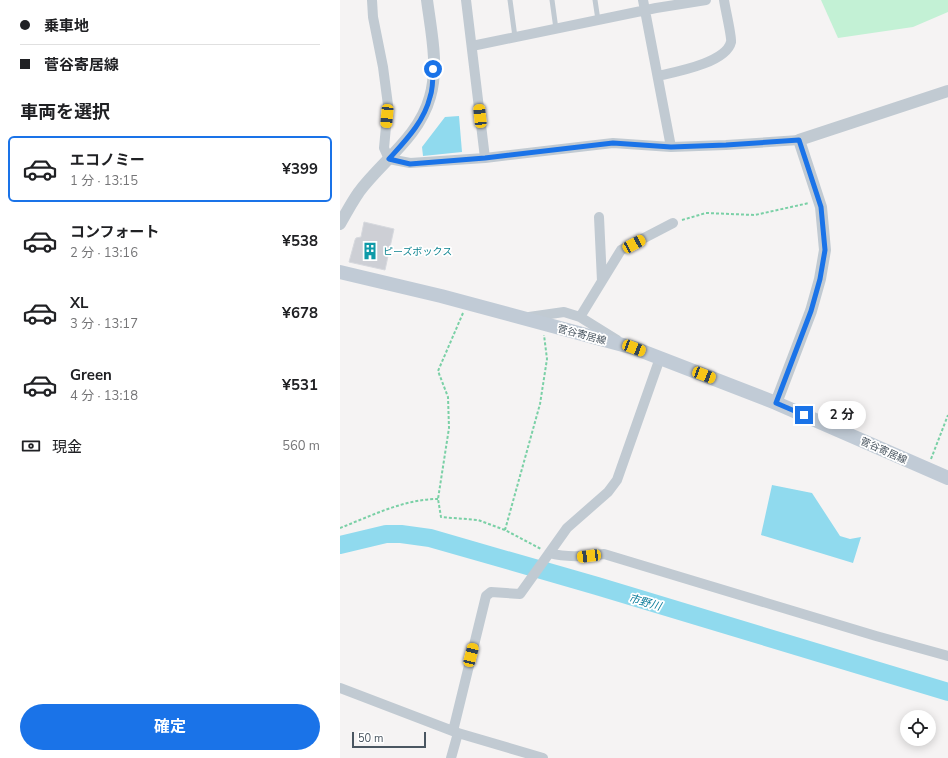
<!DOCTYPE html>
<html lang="ja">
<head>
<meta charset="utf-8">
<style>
	:root { --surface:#fff; --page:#f2f2f2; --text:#202124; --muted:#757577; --line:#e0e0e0; --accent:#1a73e8 }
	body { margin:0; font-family:"Nunito Sans","Noto Sans JP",sans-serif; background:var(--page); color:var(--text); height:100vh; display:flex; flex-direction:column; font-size:15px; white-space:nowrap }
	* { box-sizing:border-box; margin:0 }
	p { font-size:13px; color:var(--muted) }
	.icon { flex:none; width:22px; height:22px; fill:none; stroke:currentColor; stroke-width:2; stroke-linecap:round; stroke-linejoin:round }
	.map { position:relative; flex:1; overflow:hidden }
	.details { display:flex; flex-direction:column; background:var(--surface); width:340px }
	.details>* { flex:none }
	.hud { display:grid; align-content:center; height:88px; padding:0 20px; background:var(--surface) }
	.controls { position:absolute; left:560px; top:710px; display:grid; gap:8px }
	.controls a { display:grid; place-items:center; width:36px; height:36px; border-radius:50%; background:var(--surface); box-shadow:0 2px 10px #0003; font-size:20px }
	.scale { position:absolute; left:12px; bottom:10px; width:74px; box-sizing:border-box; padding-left:4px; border:2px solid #4a5661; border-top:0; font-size:11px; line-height:14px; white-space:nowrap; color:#4a5661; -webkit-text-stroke:3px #fff; paint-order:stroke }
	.end { position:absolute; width:18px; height:18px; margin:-9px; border:5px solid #1a73e8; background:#fff; box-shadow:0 0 0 2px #fff }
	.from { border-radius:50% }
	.bubble { position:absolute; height:28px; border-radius:14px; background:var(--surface); box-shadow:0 2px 10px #0003; font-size:13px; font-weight:700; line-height:28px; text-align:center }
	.car { position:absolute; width:12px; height:24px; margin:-12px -6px; border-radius:5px; box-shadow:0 0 3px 1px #0007; background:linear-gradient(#f5c518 24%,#345 0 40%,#f5c518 0 76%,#345 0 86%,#f5c518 0) }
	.hud b { display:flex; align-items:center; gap:14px; height:38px; font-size:15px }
	.hud b+b { border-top:1px solid var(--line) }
	.hud i { width:10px; height:10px; background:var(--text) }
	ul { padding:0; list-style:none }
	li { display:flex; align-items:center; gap:12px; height:66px; margin:0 8px 6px; padding:0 12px; border:2px solid transparent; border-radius:6px }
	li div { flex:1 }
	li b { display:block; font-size:15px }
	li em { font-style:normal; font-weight:700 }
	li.on { border-color:var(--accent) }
	li>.icon { width:36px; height:36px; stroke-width:1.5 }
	h2 { padding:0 20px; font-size:18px; line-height:48px }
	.pay { display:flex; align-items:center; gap:10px; height:44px; padding:0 20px; font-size:15px }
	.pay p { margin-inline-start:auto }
	.primary-button { display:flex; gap:8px; margin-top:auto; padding:8px 20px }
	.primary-button a { flex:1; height:46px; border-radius:24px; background:var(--accent); color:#fff; font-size:16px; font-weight:700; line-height:46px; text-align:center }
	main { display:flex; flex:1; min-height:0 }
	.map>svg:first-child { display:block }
	.green { fill:#c3f1d5 }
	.water { fill:#90daee }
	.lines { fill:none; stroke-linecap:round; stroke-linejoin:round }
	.river { stroke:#90daee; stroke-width:18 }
	.building { fill:#cdcfd5; stroke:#d7d9de }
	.path { stroke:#7ad0a6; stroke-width:2; stroke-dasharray:3 2; stroke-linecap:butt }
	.service { stroke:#c1cad2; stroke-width:5 }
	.minor { stroke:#c1cad2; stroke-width:10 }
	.tertiary { stroke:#c1cad2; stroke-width:12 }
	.secondary { stroke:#c1cbd6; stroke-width:14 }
	.route { stroke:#1a73e8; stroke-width:5 }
	.labels { text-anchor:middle; stroke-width:3.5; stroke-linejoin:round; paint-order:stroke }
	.culture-label { font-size:10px; fill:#0d838f; stroke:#fff; text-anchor:start }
	.street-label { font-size:10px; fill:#4a5661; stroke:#fff }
	.water-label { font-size:11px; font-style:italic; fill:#0c7c9b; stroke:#fff }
</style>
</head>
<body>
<main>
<section class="details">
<div class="hud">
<b><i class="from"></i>乗車地</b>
<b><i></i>菅谷寄居線</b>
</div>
<h2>車両を選択</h2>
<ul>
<li class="on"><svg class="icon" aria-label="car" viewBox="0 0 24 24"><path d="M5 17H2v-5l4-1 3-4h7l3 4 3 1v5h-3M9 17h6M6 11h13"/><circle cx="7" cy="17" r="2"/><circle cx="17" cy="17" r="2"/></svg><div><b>エコノミー</b><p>1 分 · 13:15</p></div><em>¥399</em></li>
<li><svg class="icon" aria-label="car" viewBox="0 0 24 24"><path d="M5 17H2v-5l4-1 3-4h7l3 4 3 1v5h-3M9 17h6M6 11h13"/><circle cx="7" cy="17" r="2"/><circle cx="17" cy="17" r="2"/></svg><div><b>コンフォート</b><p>2 分 · 13:16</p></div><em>¥538</em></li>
<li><svg class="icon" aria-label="car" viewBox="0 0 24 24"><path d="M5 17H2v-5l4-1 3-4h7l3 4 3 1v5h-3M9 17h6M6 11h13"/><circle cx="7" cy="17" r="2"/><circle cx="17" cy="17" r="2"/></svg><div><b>XL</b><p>3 分 · 13:17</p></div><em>¥678</em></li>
<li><svg class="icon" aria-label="car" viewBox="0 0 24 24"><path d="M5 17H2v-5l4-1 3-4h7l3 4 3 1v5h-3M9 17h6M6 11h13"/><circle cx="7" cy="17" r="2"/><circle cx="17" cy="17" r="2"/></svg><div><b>Green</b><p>4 分 · 13:18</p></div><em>¥531</em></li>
</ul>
<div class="pay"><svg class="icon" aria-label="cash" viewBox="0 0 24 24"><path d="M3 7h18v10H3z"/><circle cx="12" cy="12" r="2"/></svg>現金<p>560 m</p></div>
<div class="primary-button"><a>確定</a></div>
</section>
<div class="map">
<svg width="608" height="758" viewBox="0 0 608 758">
	<rect width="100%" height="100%" fill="#f5f3f3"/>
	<path class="green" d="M 481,0 L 608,0 L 608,12 L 573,27 L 498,38 Z"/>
	<path class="water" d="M 119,116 L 122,152 L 83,156 L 82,147 L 105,117 Z
		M 432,485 L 472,493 L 500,536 L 510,539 L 521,537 L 513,563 L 421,535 Z"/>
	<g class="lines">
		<path class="river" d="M 0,545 L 46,534 L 61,534 L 90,538 L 257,586 L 608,692"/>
	</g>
	<path class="building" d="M 24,222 L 54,229 L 45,270 L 9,262 L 15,240 L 16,238 L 21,237 Z"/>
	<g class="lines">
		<path class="path" d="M 342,220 L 366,213 L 415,215 L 469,203
			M 123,313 L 98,371 L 108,397 L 109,428 L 98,499 L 101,517 L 138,520 L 165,530 L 201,549
			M 591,459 L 608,415
			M 0,528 C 31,516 64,499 98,499
			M 165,530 L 200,404 L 207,359 L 204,335"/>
		<path class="service" d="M 170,0 L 175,37
			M 212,0 L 216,29
			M 255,0 L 258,20"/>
		<path class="minor" d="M 32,0 L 33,17 L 43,67 L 48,105 L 44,148 L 49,159 L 70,163 L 145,158 L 273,143 L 331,147 L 386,145 L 459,140
			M 126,0 L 145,158
			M 303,0 L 331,147
			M 132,46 L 316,8 L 366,0
			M 318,76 C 335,72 386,63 391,42 C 392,37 385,8 384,0
			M 259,217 L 262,281
			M 189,317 L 224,312 L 240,317 L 277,340
			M 240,317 L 281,250 L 333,223
			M 209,553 C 228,558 245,556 264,554 L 536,636 L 608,656
			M 0,688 L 118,733 L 203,758
			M 113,731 L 146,596 L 151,592 L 180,594 L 205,559 L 227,528 L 268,492 L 277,480 L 320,358
			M 111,758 L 118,733"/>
		<path class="tertiary" d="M 0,224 C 6,213 12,202 19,192 C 42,161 79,137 90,97 C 99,66 91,31 87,0
			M 436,403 L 471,311 L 480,279 L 485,250 L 481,207 L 459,140 L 608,91"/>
		<path class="secondary" d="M 0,272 L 101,296 L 294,348 L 436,403 L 608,478"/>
	</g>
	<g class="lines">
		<path class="route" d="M 93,69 C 93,78 93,89 90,97 C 84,122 65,141 49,159 L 70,164 L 145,158 L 273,143 L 331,147 L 386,145 L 459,140 L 481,207 L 485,250 L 480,279 L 471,311 L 436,403 L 464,415"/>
	</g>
	<defs>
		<g id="building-bare" transform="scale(1.38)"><path d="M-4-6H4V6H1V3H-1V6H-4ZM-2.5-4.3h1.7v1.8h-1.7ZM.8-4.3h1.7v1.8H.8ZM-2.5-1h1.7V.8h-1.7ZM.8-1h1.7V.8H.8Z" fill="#0f9aa8" stroke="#fff" stroke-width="2.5" paint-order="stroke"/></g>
	</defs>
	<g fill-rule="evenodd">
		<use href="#building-bare" x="30" y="251"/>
	</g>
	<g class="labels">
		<g class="culture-label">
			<text x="43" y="255">ピーズボックス</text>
		</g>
		<g class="street-label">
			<text transform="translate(242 334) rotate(15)" y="4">菅谷寄居線</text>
			<text transform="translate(544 450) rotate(24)" y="4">菅谷寄居線</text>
		</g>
		<g class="water-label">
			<text transform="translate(305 602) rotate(16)" y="4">市野川</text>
		</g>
	</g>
</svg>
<div class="controls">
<a><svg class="icon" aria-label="locate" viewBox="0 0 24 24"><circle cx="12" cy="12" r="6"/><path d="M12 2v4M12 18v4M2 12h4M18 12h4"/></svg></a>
</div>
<div class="scale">50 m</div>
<i class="end from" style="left:93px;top:69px"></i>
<i class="end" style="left:464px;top:415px"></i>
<div class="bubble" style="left:478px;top:401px;width:48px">2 分</div>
<i class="car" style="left:47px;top:116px;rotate:185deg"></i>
<i class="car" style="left:140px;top:116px;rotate:354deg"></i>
<i class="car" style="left:294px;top:244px;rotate:62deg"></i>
<i class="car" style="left:294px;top:348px;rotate:111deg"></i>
<i class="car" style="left:364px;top:375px;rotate:111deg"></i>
<i class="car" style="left:249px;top:556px;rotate:263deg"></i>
<i class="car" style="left:131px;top:655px;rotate:14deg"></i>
</div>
</main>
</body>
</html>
